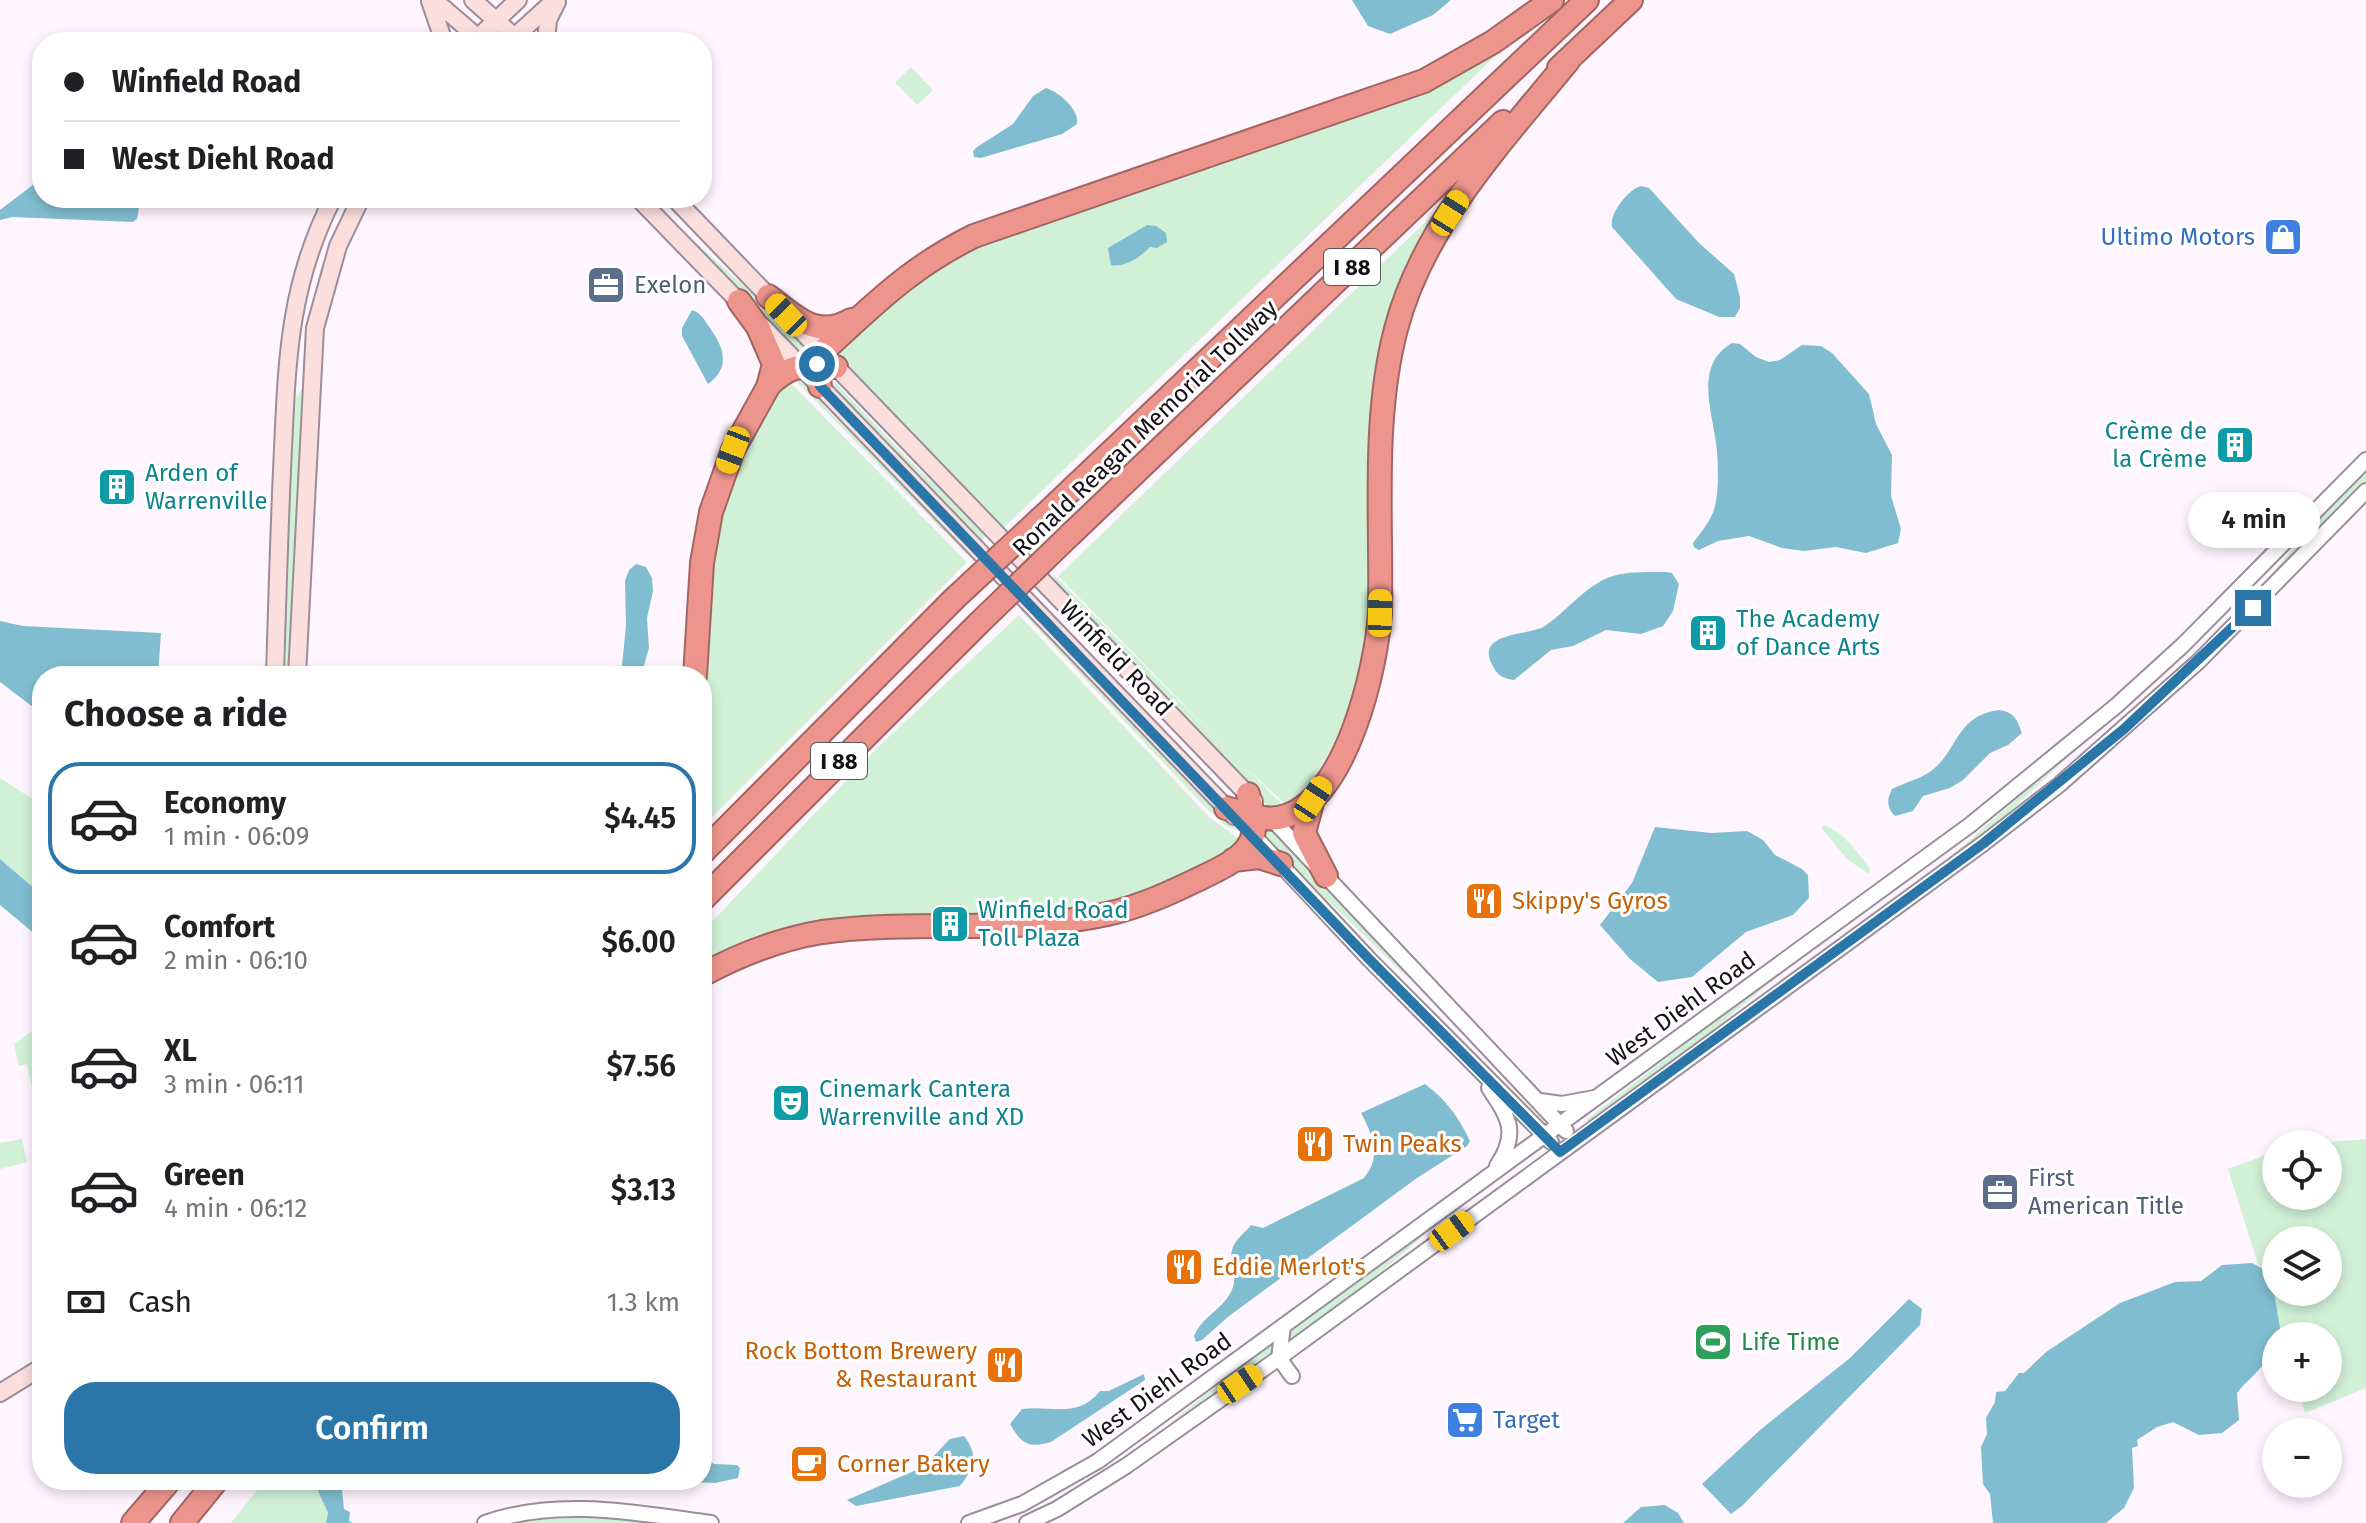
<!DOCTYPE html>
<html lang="en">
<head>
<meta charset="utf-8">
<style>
	:root { --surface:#fff; --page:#f2f2f2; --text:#202124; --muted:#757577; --line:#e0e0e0; --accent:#2a76a9 }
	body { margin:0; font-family:"Fira Sans",sans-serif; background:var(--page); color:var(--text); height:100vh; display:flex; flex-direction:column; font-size:30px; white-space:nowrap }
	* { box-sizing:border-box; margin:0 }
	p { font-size:26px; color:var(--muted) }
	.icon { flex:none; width:44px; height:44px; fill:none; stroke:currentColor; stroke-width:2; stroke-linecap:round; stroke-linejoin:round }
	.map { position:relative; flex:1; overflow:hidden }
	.panel { position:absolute; left:32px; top:666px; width:680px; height:824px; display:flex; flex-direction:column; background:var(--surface); border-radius:32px; box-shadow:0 4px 12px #0003 }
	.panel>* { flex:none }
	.banner { position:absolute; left:32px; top:32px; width:680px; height:176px; border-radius:32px; box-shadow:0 4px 12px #0003; display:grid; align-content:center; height:176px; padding:0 32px; background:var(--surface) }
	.buttons { position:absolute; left:2262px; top:1130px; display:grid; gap:16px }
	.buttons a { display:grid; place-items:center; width:80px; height:80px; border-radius:50%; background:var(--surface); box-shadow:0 4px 12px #0003; font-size:40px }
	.end { position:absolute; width:36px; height:36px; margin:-18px; border:10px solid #2a76a9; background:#fff; box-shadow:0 0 0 4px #fff }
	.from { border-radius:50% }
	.bubble { position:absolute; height:56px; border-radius:28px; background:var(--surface); box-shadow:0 4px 12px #0003; font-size:26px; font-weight:600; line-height:56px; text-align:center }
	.car { position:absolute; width:24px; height:48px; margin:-24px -12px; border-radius:10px; box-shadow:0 0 6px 2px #0007; background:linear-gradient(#f5c518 24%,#345 0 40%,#f5c518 0 76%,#345 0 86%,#f5c518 0) }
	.banner b { display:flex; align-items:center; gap:28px; height:76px; font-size:30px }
	.banner b+b { border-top:2px solid var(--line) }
	.banner i { width:20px; height:20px; background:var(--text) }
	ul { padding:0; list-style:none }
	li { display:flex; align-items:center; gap:24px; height:112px; margin:0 16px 12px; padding:0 16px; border:4px solid transparent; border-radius:32px }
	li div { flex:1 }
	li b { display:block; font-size:30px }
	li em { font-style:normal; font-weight:600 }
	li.on { border-color:var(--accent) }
	li>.icon { width:72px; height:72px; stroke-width:1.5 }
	h2 { padding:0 32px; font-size:36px; line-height:96px }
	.pay { display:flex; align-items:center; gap:20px; height:88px; padding:0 32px; font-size:30px }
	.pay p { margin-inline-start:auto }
	.primary-button { display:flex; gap:16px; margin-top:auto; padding:16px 32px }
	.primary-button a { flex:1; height:92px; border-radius:32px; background:var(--accent); color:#fff; font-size:32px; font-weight:600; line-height:92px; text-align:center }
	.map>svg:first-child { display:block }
	.green { fill:#d1f1d7; fill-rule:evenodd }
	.water { fill:#81bdd0 }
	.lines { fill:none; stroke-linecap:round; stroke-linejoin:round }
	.tertiary-casing { stroke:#9c8d9b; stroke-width:18 }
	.secondary-casing { stroke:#9c8d9b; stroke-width:20 }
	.motorway-casing { stroke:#a16663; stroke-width:26 }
	.tertiary { stroke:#fff; stroke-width:14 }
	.secondary { stroke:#fadfdd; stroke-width:16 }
	.motorway { stroke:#ed958d; stroke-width:22 }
	.motorway-bridge-casing { stroke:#a16663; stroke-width:26; stroke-linecap:butt }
	.motorway-bridge { stroke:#ed958d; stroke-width:22 }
	.route { stroke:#2a76a9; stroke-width:10 }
	.labels { text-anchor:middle; stroke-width:6; stroke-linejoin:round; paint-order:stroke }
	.shield { fill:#fff; stroke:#5a575a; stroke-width:2 }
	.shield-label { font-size:22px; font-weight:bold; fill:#140f14 }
	.shop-label { font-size:24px; fill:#366cbe; stroke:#fff; text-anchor:end }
	.service-label { font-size:24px; fill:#4e5e75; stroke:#fff; text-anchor:start }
	.street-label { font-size:24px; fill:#140f14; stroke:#fff }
	.culture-label { font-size:24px; fill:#0d838f; stroke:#fff; text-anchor:start }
	.food-label { font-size:24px; fill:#c56008; stroke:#fff; text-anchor:start }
	.leisure-label { font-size:24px; fill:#27864d; stroke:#fff; text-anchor:start }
</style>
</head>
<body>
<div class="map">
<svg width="2366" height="1523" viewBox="0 0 2366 1523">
	<rect width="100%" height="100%" fill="#fff5fe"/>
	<path class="green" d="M 1509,43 L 1002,529 L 836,357 L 912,285 L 966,251 L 1102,199 L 1409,97 Z
		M 911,67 L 933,90 L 917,105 L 895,83 Z
		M 1442,206 L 1412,262 L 1367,632 C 1357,693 1334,764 1289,807 L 1244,766 L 1058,576 Z
		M 660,210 L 785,323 L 813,353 L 810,356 L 798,353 Z
		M 796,370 L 830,413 L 874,452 L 974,555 L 970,558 L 789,374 Z
		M 785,377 L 967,562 L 702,827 L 702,677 L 708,644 L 707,621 L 719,522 L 738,461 Z
		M 832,379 L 909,460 L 988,534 L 980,542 L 839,396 Z
		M 304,386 L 291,676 L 286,676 L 285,546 L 292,403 Z
		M 2366,468 L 2366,485 L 2236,616 L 2335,499 Z
		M 1055,576 L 1287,809 L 1272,811 L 1050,581 Z
		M 1024,607 L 1241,832 L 1226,826 L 1205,807 L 1020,610 Z
		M 1019,615 L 1210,818 L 1245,843 C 1203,867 1160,894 1112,904 C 1021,924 932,907 841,919 C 793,925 747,947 702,964 L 702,932 L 881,744 Z
		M 2092,734 L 1981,839 L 1929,875 Z
		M 0,778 L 42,805 L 42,895 L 0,859 Z
		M 1823,825 C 1842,830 1858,853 1870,868 L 1869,874 L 1847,859 L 1822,829 Z
		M 1266,829 L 1273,830 L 1411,977 L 1409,979 L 1264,839 Z
		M 1777,974 L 1778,976 L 1658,1076 L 1589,1122 L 1587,1119 Z
		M 42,1024 L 42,1086 L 32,1089 L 27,1064 L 19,1066 L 14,1044 Z
		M 22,1139 L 27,1162 L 0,1169 L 0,1143 Z
		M 2366,1139 L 2366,1388 L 2305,1413 L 2297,1388 L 2328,1388 L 2328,1336 L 2281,1336 L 2272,1280 L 2258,1264 L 2228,1169 L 2276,1151 L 2276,1196 L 2328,1196 L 2328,1144 L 2302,1144 ZM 2276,1240 L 2328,1240 L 2328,1292 L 2276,1292 Z
		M 1431,1226 L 1433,1228 L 1343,1304 L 1287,1344 L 1287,1330 Z
		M 1278,1337 L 1278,1351 L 1172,1424 L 1171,1422 Z
		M 265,1480 L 313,1480 L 328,1513 L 326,1523 L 231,1523 Z
		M 590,1515 L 667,1523 L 514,1523 L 541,1518 Z"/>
	<path class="water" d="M 1352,0 L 1451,0 L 1433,15 L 1390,34 L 1368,26 Z
		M 1046,88 C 1059,92 1080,110 1077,124 L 1062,134 L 981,158 L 974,157 L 973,151 L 977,147 L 1013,124 L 1033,96 Z
		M 38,181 L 42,182 L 42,198 L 152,198 L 139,207 L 137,219 L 133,222 L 12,217 L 0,220 L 0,210 Z
		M 1641,186 L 1649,188 L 1699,243 L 1734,274 L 1740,297 L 1740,308 L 1735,317 L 1719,317 L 1676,299 L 1612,227 C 1609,213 1629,189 1641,186 Z
		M 1147,225 L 1156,226 L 1166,233 L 1167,242 L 1157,248 L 1150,247 C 1141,257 1124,268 1111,265 L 1108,248 Z
		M 692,310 C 702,313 704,320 710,328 C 724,348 731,367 708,384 L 682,336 L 682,328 Z
		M 1732,343 L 1740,344 L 1756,357 L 1769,362 L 1780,360 L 1802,345 L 1821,346 L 1832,353 L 1869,394 L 1876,424 L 1892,455 L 1891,496 L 1901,529 L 1898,543 L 1866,553 L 1836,547 L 1804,551 L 1782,548 L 1749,536 L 1718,541 L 1699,550 L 1694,547 L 1693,543 C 1701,532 1712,520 1715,506 C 1719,490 1718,467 1717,451 C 1714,415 1692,366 1732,343 Z
		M 636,564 L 646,567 L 652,578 L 653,591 L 647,618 L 649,648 L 641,676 L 621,676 L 626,625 L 625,581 L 629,570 Z
		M 1666,572 L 1672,573 L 1679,584 L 1673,611 L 1663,626 L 1641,634 L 1606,630 L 1573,646 L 1551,650 L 1514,680 C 1505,679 1498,676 1494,668 C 1471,631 1530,636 1545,626 C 1567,611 1584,587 1610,577 C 1626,571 1648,572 1666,572 Z
		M 0,621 L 23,626 L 161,633 L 158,676 L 42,676 L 42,714 L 0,682 Z
		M 1999,710 C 2014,712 2017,719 2022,733 L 2008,745 L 1990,753 L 1963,780 L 1950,788 L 1923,796 L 1913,811 L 1895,816 C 1886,807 1887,799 1892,789 C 1904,783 1922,778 1931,771 C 1959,750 1955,716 1999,710 Z
		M 1655,827 L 1711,833 L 1747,831 L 1763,840 L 1775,855 L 1802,869 L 1808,875 L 1809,898 L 1793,915 L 1746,932 L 1692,977 L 1658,982 L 1630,959 L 1600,925 L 1632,883 Z
		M 0,859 L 42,895 L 42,940 L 0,905 Z
		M 1425,1084 C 1447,1101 1458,1116 1470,1141 L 1467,1146 L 1417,1178 L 1229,1316 L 1202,1340 L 1196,1342 L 1194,1336 C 1202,1316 1226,1308 1233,1287 C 1237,1275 1229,1261 1232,1250 C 1235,1239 1245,1233 1251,1225 L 1263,1228 L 1364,1178 C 1382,1156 1373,1136 1361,1113 Z
		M 2252,1263 L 2267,1271 L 2272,1280 L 2281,1334 L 2276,1336 C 2276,1360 2251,1375 2237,1393 L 2239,1420 L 2222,1433 L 2199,1435 L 2173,1422 L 2157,1427 L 2137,1440 L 2138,1446 L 2132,1448 L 2134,1488 L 2124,1508 L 2106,1523 L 1993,1523 L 1990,1494 L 1983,1484 L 1981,1447 L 1987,1434 L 1986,1418 L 1995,1402 L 1996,1392 L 2005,1391 L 2019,1373 L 2024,1373 L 2046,1352 L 2120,1303 L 2175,1282 L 2201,1281 L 2222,1265 Z
		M 1909,1299 L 1922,1309 L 1920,1325 L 1742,1506 L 1731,1514 L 1702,1484 L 1760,1430 L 1850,1358 Z
		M 1144,1374 L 1145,1380 L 1051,1442 C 1028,1449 1021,1443 1010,1424 L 1022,1409 C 1051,1405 1078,1419 1100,1391 L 1109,1391 Z
		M 964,1436 C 979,1455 974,1468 960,1486 L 856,1506 L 847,1500 L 923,1467 L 950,1439 Z
		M 702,1457 L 714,1464 L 737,1465 L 740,1468 L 738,1478 L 715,1483 L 650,1480 L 702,1480 Z
		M 313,1480 L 341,1480 L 344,1509 L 350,1512 L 349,1521 L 353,1523 L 326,1523 L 328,1513 Z
		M 1665,1505 L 1678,1513 L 1684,1523 L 1623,1523 L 1641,1507 Z"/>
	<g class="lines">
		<g class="tertiary-casing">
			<path id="tertiary" d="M 1272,819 L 1566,1131
				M 1253,835 L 1369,959 L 1551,1142
				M 1489,1088 C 1509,1118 1519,1133 1497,1166
				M 1540,1101 L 1562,1104 L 1594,1098
				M 1283,1326 L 1279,1358 L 1292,1376
				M 485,1523 C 558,1497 637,1513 711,1523
				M 969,1523 L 1022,1504 L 1098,1461 L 1970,825 L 2116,706 L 2183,645 L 2366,460
				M 1027,1523 L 1057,1509 L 1126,1466 L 1279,1358 L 1984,843 L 2059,785 L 2199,661 L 2366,491"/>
		</g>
		<g class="secondary-casing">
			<path id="secondary" d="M 434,0 L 483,42
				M 473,0 L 520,42
				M 430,1 L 444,42
				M 473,42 L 518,0
				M 509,42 L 555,0
				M 546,42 L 548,20 L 557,2
				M 638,198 L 746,309
				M 674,198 L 774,302
				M 790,319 L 1254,801
				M 762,326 L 1234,816
				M 275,676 C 277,607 279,538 282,470 C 287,369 286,290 333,198
				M 297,676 L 315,328 L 338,246 L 361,198
				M 0,1393 L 42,1367"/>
		</g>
		<g class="motorway-casing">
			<path id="motorway" d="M 1559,68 L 1631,0
				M 768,296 C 796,317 816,340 851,320
				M 768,386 C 795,360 803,368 836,367
				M 820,386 L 817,364 L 822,352 C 874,305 909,268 974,236 L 1424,81 L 1493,42 L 1552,0
				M 1051,509 L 1587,0
				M 1072,533 L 1503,122
				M 695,676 L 702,563 L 711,512 L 733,450 L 768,387 L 774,364 L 758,327 L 739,301
				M 1313,799 L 1304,833 L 1326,876
				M 1226,808 C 1246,813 1266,823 1286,816 C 1347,796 1376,669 1380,613 C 1382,520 1372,420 1396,329 C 1423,225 1502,142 1568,61
				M 702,853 L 954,599
				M 1233,860 L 1259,857 L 1281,864
				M 702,900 L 978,624
				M 702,975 C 739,955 780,939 822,932 C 916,919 1014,935 1107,914 C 1140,907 1172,892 1203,877 C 1219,869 1243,859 1251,841 C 1258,825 1252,811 1248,794
				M 133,1523 L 170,1480
				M 182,1523 L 217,1480"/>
		</g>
		<use href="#tertiary" class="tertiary"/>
		<use href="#secondary" class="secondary"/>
		<use href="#motorway" class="motorway"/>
		<g class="motorway-bridge-casing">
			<path id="motorway-bridge" d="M 954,599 L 1051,509
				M 978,624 L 1072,533"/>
		</g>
		<use href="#motorway-bridge" class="motorway-bridge"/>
	</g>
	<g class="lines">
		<path class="route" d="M 817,364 L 820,386 L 1369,959 L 1560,1152 L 1984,843 L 2124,729 L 2253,608"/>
	</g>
	<defs>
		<g id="shop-square" transform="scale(2)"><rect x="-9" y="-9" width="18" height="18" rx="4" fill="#3f7fe0" stroke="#fff"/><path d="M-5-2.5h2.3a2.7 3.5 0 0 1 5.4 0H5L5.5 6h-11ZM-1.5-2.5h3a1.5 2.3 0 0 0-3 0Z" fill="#fff"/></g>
		<g id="office-square" transform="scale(2)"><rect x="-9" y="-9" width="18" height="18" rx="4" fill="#5c6f8a" stroke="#fff"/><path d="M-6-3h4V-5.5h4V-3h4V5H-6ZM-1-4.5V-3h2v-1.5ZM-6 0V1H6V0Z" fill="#fff"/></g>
		<g id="building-square" transform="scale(2)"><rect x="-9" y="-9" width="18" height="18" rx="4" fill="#0f9aa8" stroke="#fff"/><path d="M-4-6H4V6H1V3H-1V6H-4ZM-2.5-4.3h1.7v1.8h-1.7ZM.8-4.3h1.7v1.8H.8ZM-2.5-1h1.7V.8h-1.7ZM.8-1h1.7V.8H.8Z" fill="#fff"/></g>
		<g id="restaurant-square" transform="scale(2)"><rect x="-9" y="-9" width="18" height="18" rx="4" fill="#e8710a" stroke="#fff"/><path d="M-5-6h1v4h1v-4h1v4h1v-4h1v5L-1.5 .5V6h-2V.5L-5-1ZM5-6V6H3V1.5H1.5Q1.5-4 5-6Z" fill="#fff"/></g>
		<g id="theatre-square" transform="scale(2)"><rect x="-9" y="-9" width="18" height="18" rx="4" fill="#0f9aa8" stroke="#fff"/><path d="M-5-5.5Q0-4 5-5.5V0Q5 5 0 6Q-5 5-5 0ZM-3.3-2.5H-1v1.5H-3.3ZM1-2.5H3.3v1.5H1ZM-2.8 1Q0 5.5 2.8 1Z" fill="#fff"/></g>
		<g id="stadium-square" transform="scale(2)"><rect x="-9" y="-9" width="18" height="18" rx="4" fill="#2e9e5b" stroke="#fff"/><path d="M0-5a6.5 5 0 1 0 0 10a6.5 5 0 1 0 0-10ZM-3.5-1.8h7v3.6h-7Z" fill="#fff"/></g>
		<g id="supermarket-square" transform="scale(2)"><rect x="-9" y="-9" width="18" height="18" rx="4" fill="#3f7fe0" stroke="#fff"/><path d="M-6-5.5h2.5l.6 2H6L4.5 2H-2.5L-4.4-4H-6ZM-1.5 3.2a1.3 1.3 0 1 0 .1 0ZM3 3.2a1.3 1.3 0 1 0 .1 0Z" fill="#fff"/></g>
		<g id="cafe-square" transform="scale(2)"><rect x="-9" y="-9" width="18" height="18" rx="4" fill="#e8710a" stroke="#fff"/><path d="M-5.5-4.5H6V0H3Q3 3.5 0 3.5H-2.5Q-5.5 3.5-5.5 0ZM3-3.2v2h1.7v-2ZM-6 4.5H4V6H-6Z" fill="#fff"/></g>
	</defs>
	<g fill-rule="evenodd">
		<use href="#shop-square" x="2283" y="237"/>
		<use href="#office-square" x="606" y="285"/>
		<use href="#building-square" x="2235" y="445"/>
		<use href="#building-square" x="117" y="487"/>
		<use href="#building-square" x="1708" y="633"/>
		<use href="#restaurant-square" x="1484" y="901"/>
		<use href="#building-square" x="950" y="924"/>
		<use href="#theatre-square" x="791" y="1103"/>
		<use href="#restaurant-square" x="1315" y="1144"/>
		<use href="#office-square" x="2000" y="1192"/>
		<use href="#restaurant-square" x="1184" y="1267"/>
		<use href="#stadium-square" x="1713" y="1342"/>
		<use href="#restaurant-square" x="1005" y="1365"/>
		<use href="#supermarket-square" x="1465" y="1420"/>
		<use href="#cafe-square" x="809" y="1464"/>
	</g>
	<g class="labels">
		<g class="shield">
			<rect x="1324" y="249" width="56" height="36" rx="6"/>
			<rect x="811" y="743" width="56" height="36" rx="6"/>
		</g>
		<g class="shield-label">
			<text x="1352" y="275">I 88</text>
			<text x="839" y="769">I 88</text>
		</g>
		<g class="shop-label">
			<text x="2255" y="245">Ultimo Motors</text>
			<text x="1493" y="1428" text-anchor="start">Target</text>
		</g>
		<g class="service-label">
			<text x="634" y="293">Exelon</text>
			<text x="2028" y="1186">First<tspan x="2028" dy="28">American Title</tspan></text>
		</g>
		<g class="street-label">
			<text transform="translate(1145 428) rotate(-44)" y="8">Ronald Reagan Memorial Tollway</text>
			<text transform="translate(1116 658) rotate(46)" y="8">Winfield Road</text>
			<text transform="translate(1681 1009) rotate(-36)" y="8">West Diehl Road</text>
			<text transform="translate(1157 1390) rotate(-36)" y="8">West Diehl Road</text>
		</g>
		<g class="culture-label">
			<text x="2207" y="439" text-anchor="end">Crème de<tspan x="2207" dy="28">la Crème</tspan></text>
			<text x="145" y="481">Arden of<tspan x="145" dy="28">Warrenville</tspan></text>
			<text x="1736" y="627">The Academy<tspan x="1736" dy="28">of Dance Arts</tspan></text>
			<text x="978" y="918">Winfield Road<tspan x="978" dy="28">Toll Plaza</tspan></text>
			<text x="819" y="1097">Cinemark Cantera<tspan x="819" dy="28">Warrenville and XD</tspan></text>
		</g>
		<g class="food-label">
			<text x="1512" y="909">Skippy's Gyros</text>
			<text x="1343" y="1152">Twin Peaks</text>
			<text x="1212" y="1275">Eddie Merlot's</text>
			<text x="977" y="1359" text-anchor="end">Rock Bottom Brewery<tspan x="977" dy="28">&amp; Restaurant</tspan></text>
			<text x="837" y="1472">Corner Bakery</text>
		</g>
		<g class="leisure-label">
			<text x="1741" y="1350">Life Time</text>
		</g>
	</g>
</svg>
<div class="buttons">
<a><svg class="icon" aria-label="locate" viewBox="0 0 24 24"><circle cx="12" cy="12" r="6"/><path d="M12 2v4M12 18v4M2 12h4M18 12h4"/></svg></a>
<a><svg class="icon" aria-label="layers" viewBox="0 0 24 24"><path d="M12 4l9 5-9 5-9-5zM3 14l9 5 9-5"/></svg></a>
<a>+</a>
<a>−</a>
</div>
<i class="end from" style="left:817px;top:364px"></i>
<i class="end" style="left:2253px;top:608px"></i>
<div class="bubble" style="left:2188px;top:492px;width:132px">4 min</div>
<i class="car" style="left:1450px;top:213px;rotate:32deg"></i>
<i class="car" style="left:786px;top:315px;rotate:316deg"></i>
<i class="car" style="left:733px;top:450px;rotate:201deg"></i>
<i class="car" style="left:1380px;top:613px;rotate:1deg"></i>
<i class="car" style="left:1313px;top:799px;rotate:33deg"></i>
<i class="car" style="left:1452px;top:1231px;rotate:54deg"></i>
<i class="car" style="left:1240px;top:1384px;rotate:56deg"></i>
<div class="banner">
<b><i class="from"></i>Winfield Road</b>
<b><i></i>West Diehl Road</b>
</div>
<section class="panel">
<h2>Choose a ride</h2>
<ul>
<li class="on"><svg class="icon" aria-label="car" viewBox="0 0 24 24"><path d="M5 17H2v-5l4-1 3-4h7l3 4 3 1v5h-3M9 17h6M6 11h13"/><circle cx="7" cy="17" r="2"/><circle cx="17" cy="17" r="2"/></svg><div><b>Economy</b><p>1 min · 06:09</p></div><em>$4.45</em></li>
<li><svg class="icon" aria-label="car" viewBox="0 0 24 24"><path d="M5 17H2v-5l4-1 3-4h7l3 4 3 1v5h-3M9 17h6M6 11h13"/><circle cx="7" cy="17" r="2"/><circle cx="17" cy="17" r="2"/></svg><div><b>Comfort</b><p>2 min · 06:10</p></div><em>$6.00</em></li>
<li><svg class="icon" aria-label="car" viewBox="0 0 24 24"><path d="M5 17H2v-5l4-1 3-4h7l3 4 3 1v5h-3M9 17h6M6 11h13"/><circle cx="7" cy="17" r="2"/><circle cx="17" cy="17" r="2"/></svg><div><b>XL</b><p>3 min · 06:11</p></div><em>$7.56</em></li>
<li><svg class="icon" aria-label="car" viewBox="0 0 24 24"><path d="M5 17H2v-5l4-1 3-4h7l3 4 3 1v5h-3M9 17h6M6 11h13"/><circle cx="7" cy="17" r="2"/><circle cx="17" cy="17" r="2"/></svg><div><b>Green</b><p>4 min · 06:12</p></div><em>$3.13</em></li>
</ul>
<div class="pay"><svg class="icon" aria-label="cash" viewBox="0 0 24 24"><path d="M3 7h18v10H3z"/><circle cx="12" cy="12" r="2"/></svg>Cash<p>1.3 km</p></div>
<div class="primary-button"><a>Confirm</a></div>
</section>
</div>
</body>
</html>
